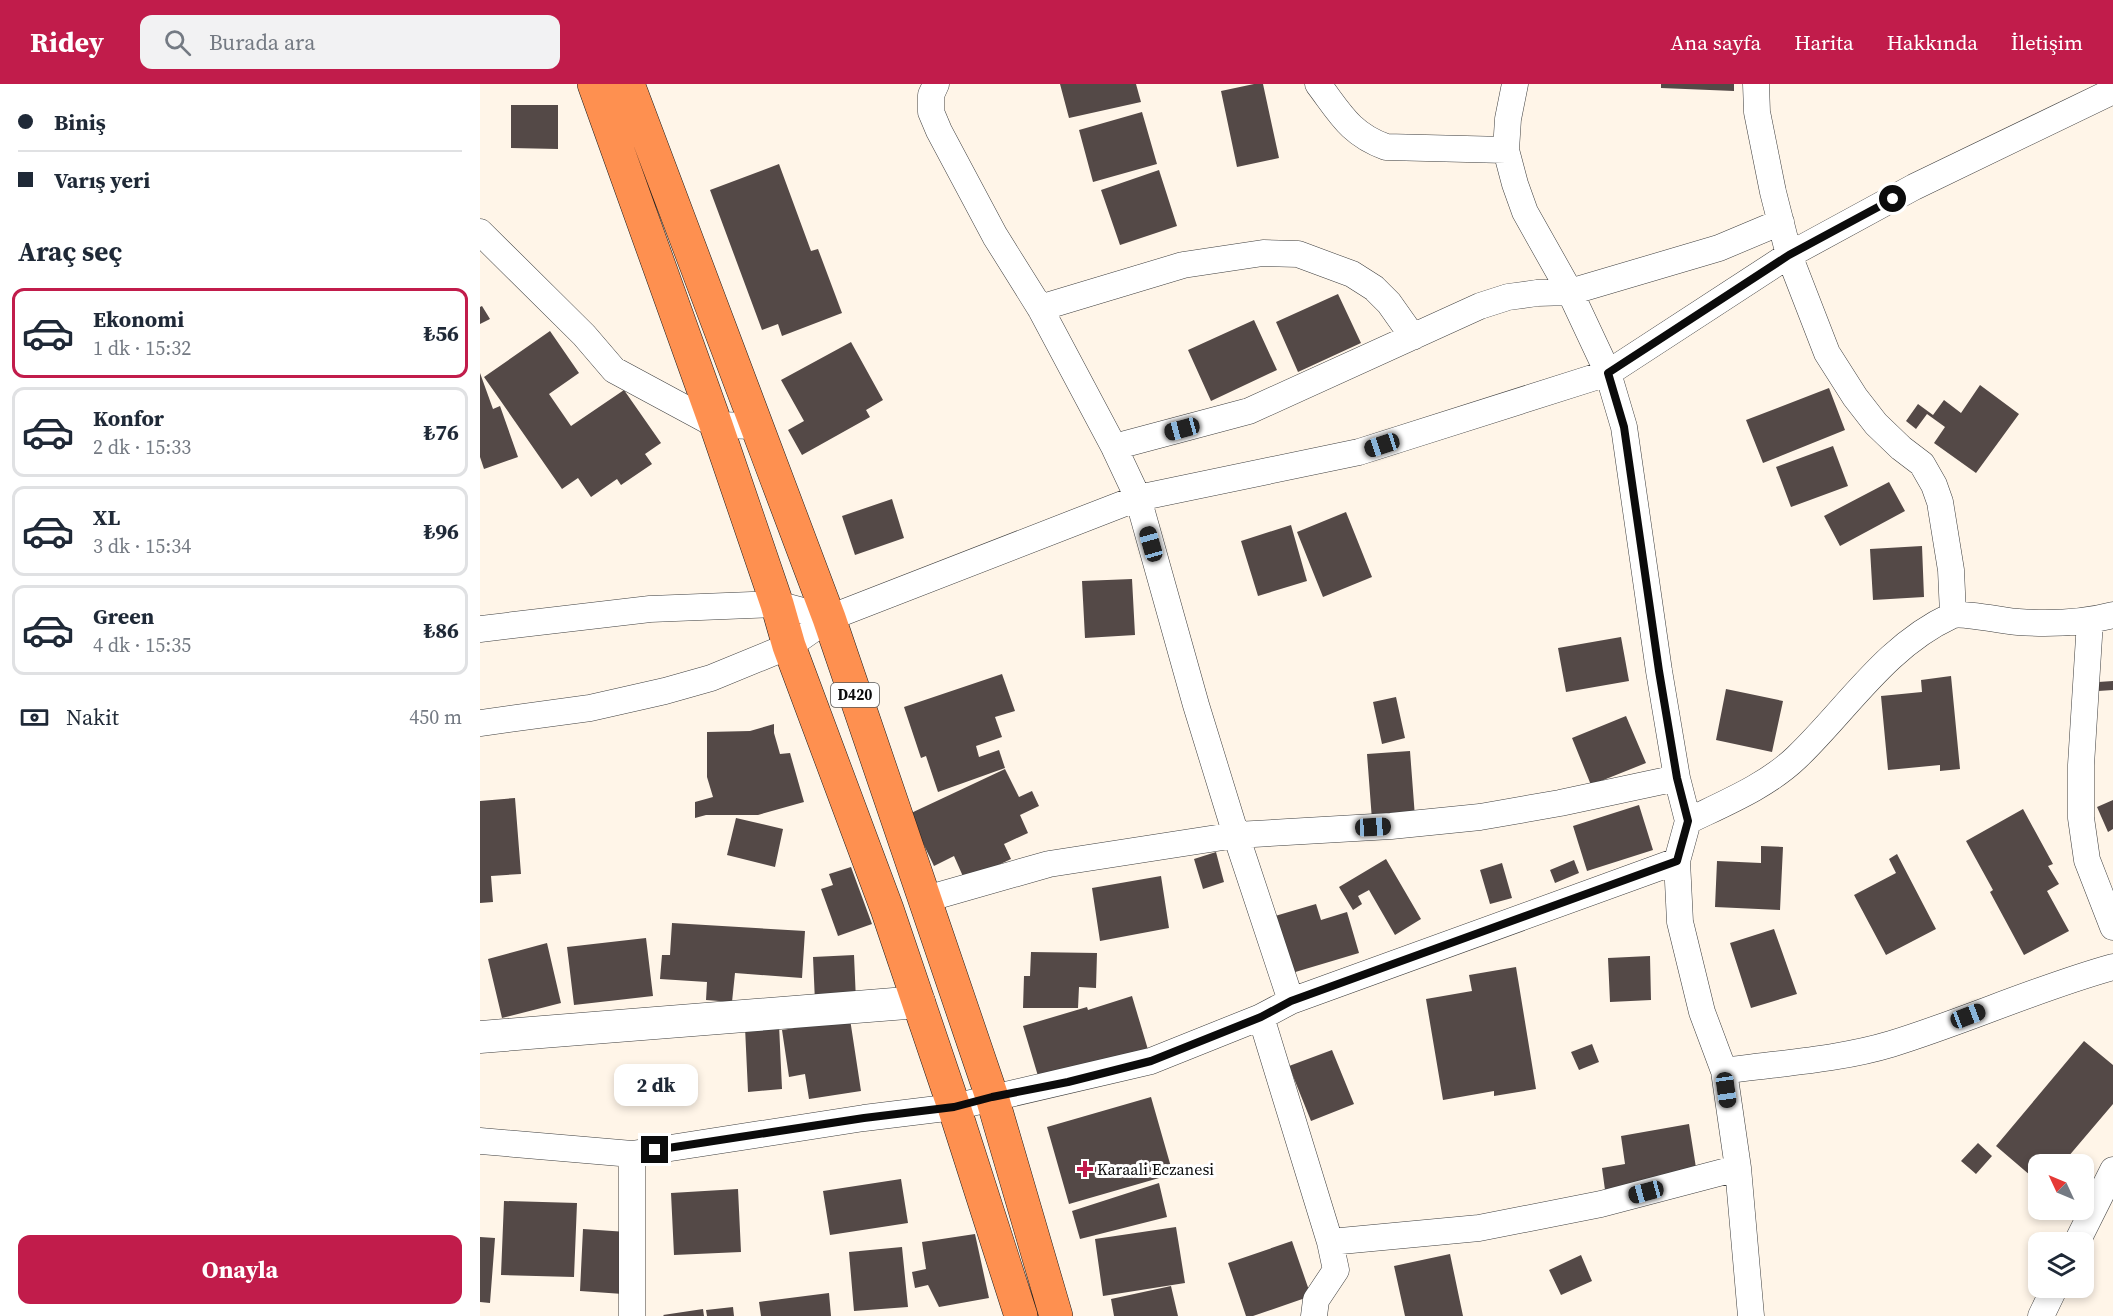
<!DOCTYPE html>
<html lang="tr">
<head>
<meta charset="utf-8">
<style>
	:root { --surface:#fff; --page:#f2f2f3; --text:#1f2937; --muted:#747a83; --line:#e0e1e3; --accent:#c11c4b }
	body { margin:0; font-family:"Source Serif 4",serif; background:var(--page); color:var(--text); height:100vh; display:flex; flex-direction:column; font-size:22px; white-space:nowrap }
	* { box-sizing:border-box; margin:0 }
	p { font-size:20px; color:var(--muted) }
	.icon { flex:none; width:33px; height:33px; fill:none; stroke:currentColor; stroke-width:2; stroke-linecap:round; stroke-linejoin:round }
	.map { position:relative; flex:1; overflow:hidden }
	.panel { display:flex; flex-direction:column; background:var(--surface); width:480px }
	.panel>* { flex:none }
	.top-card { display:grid; align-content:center; height:132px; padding:0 18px; background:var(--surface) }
	.needle { width:39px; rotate:314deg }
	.controls { position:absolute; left:1548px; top:1070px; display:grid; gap:12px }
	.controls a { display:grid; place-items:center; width:66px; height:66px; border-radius:12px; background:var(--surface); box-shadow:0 3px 9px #0003; font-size:30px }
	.end { position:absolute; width:27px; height:27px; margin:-14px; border:8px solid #0b0b0b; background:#fff; box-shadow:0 0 0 3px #fff }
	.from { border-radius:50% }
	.bubble { position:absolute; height:42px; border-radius:12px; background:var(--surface); box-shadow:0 3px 9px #0003; font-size:20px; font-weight:700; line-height:42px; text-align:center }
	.car { position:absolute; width:18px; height:36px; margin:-18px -9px; border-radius:8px; box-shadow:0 0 4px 2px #0007; background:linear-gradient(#222 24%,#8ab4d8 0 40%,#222 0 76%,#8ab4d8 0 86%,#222 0) }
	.top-card b { display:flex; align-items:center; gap:21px; height:57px; font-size:22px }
	.top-card b+b { border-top:2px solid var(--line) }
	.top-card i { width:15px; height:15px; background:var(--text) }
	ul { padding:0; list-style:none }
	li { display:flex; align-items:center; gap:18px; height:90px; margin:0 12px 9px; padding:0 6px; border:3px solid var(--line); border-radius:12px }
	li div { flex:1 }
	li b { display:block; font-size:22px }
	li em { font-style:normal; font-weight:700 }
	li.selected { border-color:var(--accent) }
	li>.icon { width:54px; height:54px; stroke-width:1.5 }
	h2 { padding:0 18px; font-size:27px; line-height:72px }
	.pay { display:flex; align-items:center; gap:15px; height:66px; padding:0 18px; font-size:22px }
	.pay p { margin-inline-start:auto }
	.cta { display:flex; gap:12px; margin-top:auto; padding:12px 18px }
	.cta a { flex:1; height:69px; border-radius:12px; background:var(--accent); color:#fff; font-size:24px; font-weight:700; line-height:69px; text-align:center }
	header { display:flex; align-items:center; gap:36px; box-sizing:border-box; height:84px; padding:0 30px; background:var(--accent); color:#fff }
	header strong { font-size:28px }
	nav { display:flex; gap:33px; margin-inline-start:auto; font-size:21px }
	.search { width:420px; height:54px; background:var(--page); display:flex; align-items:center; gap:15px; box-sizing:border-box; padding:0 21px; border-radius:12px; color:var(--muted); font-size:22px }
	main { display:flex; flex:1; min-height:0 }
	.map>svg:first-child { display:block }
	.building { fill:#544947 }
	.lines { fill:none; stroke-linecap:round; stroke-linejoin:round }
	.minor-casing { stroke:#3e3e3e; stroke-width:27 }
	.tertiary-casing { stroke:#3e3e3e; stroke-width:33 }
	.trunk-casing { stroke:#1c1c1c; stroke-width:34 }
	.minor { stroke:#fff; stroke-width:26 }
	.tertiary { stroke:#fff; stroke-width:32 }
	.trunk { stroke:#fe9050; stroke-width:33 }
	.route { stroke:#0b0b0b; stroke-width:8 }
	.poi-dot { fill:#c11c4b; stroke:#fff; stroke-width:2 }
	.labels { text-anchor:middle; stroke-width:6; stroke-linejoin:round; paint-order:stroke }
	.shield { fill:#fff; stroke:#545454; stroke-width:1.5 }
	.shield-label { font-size:15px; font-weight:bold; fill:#0b0b0b }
	.poi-label { font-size:16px; fill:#0b0b0b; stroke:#fff; text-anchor:start }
</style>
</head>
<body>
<header>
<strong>Ridey</strong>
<div class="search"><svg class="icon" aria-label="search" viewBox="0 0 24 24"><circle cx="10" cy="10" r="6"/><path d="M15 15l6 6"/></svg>Burada ara</div>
<nav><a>Ana sayfa</a><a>Harita</a><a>Hakkında</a><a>İletişim</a></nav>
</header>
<main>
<section class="panel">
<div class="top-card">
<b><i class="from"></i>Biniş</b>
<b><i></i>Varış yeri</b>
</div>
<h2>Araç seç</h2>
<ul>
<li class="selected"><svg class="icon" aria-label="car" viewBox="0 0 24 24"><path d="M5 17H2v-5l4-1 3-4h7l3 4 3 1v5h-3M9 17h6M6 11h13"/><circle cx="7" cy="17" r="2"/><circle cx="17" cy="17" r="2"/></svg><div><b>Ekonomi</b><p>1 dk · 15:32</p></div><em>₺56</em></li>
<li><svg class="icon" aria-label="car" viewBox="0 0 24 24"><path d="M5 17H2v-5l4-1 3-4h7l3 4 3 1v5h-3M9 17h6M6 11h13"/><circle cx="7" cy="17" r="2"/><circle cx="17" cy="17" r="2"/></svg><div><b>Konfor</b><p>2 dk · 15:33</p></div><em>₺76</em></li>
<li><svg class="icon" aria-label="car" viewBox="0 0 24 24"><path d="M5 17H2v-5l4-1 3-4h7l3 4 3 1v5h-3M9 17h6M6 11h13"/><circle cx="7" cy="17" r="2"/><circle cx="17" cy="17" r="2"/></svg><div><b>XL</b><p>3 dk · 15:34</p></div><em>₺96</em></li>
<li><svg class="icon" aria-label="car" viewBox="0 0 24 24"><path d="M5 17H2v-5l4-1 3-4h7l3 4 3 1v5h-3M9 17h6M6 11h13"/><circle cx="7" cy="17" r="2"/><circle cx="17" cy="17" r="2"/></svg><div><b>Green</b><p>4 dk · 15:35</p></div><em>₺86</em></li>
</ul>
<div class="pay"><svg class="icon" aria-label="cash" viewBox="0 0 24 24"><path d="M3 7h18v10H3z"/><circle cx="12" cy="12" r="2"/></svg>Nakit<p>450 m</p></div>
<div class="cta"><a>Onayla</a></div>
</section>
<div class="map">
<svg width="1633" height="1232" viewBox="0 0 1633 1232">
	<rect width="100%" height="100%" fill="#fff5e8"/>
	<path class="building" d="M 580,0 L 656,0 L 661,18 L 589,34 Z
		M 774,0 L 783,0 L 799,74 L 757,83 L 741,7 Z
		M 1181,0 L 1254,0 L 1254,7 L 1181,4 Z
		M 31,21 L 78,21 L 78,65 L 31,64 Z
		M 662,28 L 677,80 L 613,98 L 599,46 Z
		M 299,80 L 331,167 L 338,165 L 362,229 L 302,252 L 298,240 L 282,246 L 230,106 Z
		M 679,86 L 697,142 L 640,161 L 621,106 Z
		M 858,210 L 881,259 L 818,288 L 796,238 Z
		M 2,222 L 10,235 L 0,240 L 0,223 Z
		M 774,236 L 797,286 L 731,317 L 708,266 Z
		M 70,247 L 99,289 L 69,310 L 91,342 L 144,306 L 181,359 L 165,370 L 172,380 L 141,401 L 137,395 L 111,413 L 98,394 L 82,405 L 4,293 Z
		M 371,258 L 403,316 L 386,326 L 390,333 L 322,371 L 308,346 L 324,337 L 301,296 Z
		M 0,289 L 13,325 L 20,322 L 38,373 L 4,385 L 0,373 Z
		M 1500,301 L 1539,330 L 1496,389 L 1454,359 L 1465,343 L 1447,330 L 1436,345 L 1426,337 L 1438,320 L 1453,331 L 1464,316 L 1481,329 Z
		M 1349,304 L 1365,346 L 1283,379 L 1266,336 Z
		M 1353,362 L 1368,402 L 1311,423 L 1296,383 Z
		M 1409,398 L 1425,427 L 1360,462 L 1344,432 Z
		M 412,415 L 424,454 L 375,471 L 362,432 Z
		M 866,428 L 892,493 L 843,513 L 817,448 Z
		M 811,441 L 827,497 L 778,512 L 761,457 Z
		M 1442,462 L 1444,513 L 1393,516 L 1390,465 Z
		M 652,495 L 655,551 L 605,554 L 602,497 Z
		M 1141,553 L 1149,597 L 1086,608 L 1078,564 Z
		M 522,590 L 535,627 L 515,633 L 522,653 L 496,662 L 499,673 L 519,666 L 525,684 L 458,708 L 446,672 L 441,674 L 424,623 Z
		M 1471,592 L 1480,685 L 1460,687 L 1460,681 L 1408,686 L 1401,612 L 1442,608 L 1441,596 Z
		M 1633,597 L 1633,606 L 1618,607 L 1618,598 Z
		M 1246,605 L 1303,617 L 1292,668 L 1236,656 Z
		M 916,613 L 925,654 L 902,660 L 893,618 Z
		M 1146,632 L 1166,679 L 1111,701 L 1092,654 Z
		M 294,640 L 294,649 L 300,670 L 310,669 L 324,718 L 278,731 L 226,731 L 215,734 L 215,718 L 233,713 L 227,693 L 227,648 L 270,647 Z
		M 930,667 L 935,733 L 892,736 L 887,670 Z
		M 525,685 L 539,713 L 552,707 L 559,722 L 540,731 L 548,749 L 524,760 L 531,775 L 485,797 L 474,772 L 454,782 L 429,730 Z
		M 35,714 L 41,790 L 11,792 L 13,818 L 0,819 L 0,717 Z
		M 1633,716 L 1633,745 L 1628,748 L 1617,723 Z
		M 1159,721 L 1173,766 L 1107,787 L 1093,742 Z
		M 1543,725 L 1573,780 L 1568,782 L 1579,800 L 1567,807 L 1589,847 L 1544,871 L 1510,808 L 1513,806 L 1486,757 Z
		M 256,734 L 303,745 L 295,783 L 247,771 Z
		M 1281,762 L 1303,763 L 1300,826 L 1235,823 L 1237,777 L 1281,779 Z
		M 736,768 L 744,798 L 723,805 L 714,775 Z
		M 1417,770 L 1456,845 L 1406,871 L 1374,811 L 1416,789 L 1409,775 Z
		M 906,775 L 941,835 L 915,851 L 889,806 L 878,812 L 882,820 L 873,826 L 859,803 Z
		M 1094,776 L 1099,789 L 1075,799 L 1070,786 Z
		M 1022,779 L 1032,814 L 1010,820 L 1000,786 Z
		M 371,783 L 392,840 L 358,852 L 341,805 L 353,801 L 349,790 Z
		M 681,792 L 689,844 L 620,857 L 612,804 Z
		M 836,820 L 841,836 L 867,828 L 879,869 L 812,889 L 795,832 Z
		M 192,839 L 325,847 L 322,894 L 255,889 L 252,918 L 226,916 L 227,898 L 180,895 L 182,871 L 190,871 Z
		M 1294,845 L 1317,910 L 1271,924 L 1250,859 Z
		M 166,854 L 173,912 L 94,921 L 87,863 Z
		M 67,859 L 81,919 L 22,934 L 8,875 Z
		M 551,868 L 617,869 L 616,904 L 599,903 L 598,924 L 543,924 L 544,892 L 550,892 Z
		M 374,871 L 376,917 L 335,918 L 333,873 Z
		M 1170,872 L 1171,916 L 1130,918 L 1128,874 Z
		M 1036,883 L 1056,1005 L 1014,1012 L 1014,1007 L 963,1016 L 946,915 L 992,907 L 989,891 Z
		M 652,912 L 669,969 L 561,1002 L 543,942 L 607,923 L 608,926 Z
		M 370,935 L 381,1007 L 329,1015 L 325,990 L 309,993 L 302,946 Z
		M 299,941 L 302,1005 L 268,1008 L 265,943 Z
		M 1604,957 L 1633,981 L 1633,1020 L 1582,1080 L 1558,1080 L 1558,1098 L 1516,1062 Z
		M 1112,960 L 1119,978 L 1099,986 L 1091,968 Z
		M 852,966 L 874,1020 L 831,1037 L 809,982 Z
		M 671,1013 L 693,1090 L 589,1120 L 567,1043 Z
		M 1209,1040 L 1217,1090 L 1125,1106 L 1122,1084 L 1145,1080 L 1141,1052 Z
		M 1498,1059 L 1512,1072 L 1496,1090 L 1481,1077 Z
		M 421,1095 L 428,1139 L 350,1151 L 343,1107 Z
		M 679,1099 L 687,1133 L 600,1155 L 592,1127 Z
		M 258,1105 L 261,1168 L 194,1171 L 191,1109 Z
		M 24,1117 L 97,1119 L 94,1193 L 21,1191 Z
		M 696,1143 L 705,1199 L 623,1212 L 615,1155 Z
		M 103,1145 L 147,1148 L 143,1210 L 100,1207 Z
		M 495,1150 L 509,1214 L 459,1223 L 448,1201 L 435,1204 L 432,1188 L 446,1185 L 442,1158 Z
		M 0,1153 L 15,1154 L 10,1219 L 0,1218 Z
		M 812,1157 L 831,1212 L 773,1232 L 766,1232 L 748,1179 Z
		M 422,1163 L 428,1223 L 374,1227 L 369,1168 Z
		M 970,1170 L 983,1232 L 925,1232 L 914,1182 Z
		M 1101,1171 L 1112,1197 L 1081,1211 L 1069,1186 Z
		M 691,1202 L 698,1232 L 634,1232 L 631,1215 Z
		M 349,1209 L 351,1232 L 281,1232 L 279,1218 Z
		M 253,1223 L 254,1232 L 227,1232 L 226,1226 Z
		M 223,1225 L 224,1232 L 184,1232 L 183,1231 Z"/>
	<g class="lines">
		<g class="minor-casing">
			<path id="minor" d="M 456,0 L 451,11 L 451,28 L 459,47 L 515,152 L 560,224 L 634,363 L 658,414 L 716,621 L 756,751 L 811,917
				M 838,0 C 860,29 870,50 906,63 L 1026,66
				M 1035,0 L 1028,35 L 1026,66 L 1035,100 L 1045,128 L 1090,208 L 1128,289 L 1144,343 L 1179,587 L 1197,694 L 1208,737 L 1197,777 L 1200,838 L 1222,928 L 1244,987 L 1258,1084 L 1271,1232
				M 1276,0 L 1277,28 L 1293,108 L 1309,171 L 1347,269 L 1375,313 L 1396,340 L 1421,364 L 1442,380 L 1454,401 L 1460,418 L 1471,486 L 1473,530
				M 0,148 L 104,251 L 134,286 L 236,341 L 276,342
				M 560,224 L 703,181 L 783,169 L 818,170 L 872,190 L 894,204 L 909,219 L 933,253
				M 634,363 L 769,327 L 1000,222 L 1028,213 L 1057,209 L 1090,208 L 1239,164 L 1301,138
				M 1610,537 L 1601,681 L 1601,734 L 1607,776 L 1633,843
				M 0,545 L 170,525 L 297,520 L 349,534
				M 0,639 L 110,624 L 185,607 L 231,594 L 309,562 L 349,534 L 658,414 L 879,368 L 1128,289 L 1309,171 L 1434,103 L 1633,7
				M 1208,737 C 1245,719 1287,702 1317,673 C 1367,625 1406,562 1471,532 C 1480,528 1525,537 1538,538 C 1569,540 1603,539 1633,531
				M 446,815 L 569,780 L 756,751 L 911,742 L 1000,733 L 1080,719 L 1197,694
				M 781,933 L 850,1158
				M 1244,987 C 1299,979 1358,976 1411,960 C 1486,937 1557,904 1633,883
				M 0,1057 L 152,1070 L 384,1034 L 474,1023 L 671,977 L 781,933 L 811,917 L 1197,777
				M 1597,1158 L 1633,1086
				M 152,1232 L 152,1070
				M 834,1232 L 836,1216 L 856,1186 L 850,1158 L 999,1144 L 1121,1120 L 1258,1084
				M 1561,1232 L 1575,1203"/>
		</g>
		<g class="tertiary-casing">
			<path id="tertiary" d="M 0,953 L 439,918"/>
		</g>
		<g class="trunk-casing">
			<path id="trunk" d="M 114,0 L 236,341 L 297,520 L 309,562 L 407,825 L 474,1023 L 541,1232
				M 148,0 L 349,534 L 512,1013 L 576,1232"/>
		</g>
		<use href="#minor" class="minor"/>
		<use href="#tertiary" class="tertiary"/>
		<use href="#trunk" class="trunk"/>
	</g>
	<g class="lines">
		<path class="route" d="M 175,1066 L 384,1034 L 474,1023 L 512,1013 L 588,998 L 671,977 L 781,933 L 811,917 L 1197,777 L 1208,737 L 1197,694 L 1179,587 L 1144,343 L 1128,289 L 1309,171 L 1413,115"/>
	</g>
	<path class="poi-dot" d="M602 1076h6v6h6v6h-6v6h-6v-6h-6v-6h6z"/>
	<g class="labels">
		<rect class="shield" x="351" y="599" width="48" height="24" rx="4.5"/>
		<g class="shield-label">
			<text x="375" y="616">D420</text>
		</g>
		<g class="poi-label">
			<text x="617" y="1091">Karaali Eczanesi</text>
		</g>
	</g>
</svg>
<div class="controls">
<a><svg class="needle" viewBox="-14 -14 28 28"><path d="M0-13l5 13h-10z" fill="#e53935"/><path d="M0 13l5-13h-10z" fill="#747a83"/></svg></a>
<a><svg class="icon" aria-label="layers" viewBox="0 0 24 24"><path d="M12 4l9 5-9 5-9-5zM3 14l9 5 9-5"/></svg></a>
</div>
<i class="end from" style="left:1413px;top:115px"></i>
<i class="end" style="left:175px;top:1066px"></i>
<div class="bubble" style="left:134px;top:980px;width:84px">2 dk</div>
<i class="car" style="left:702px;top:345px;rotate:255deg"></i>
<i class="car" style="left:902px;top:361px;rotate:252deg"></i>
<i class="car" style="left:671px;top:460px;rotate:344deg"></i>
<i class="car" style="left:893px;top:743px;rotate:87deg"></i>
<i class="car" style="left:1488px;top:932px;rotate:69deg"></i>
<i class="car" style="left:1246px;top:1006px;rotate:172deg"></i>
<i class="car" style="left:1166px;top:1108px;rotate:255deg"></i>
</div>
</main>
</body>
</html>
